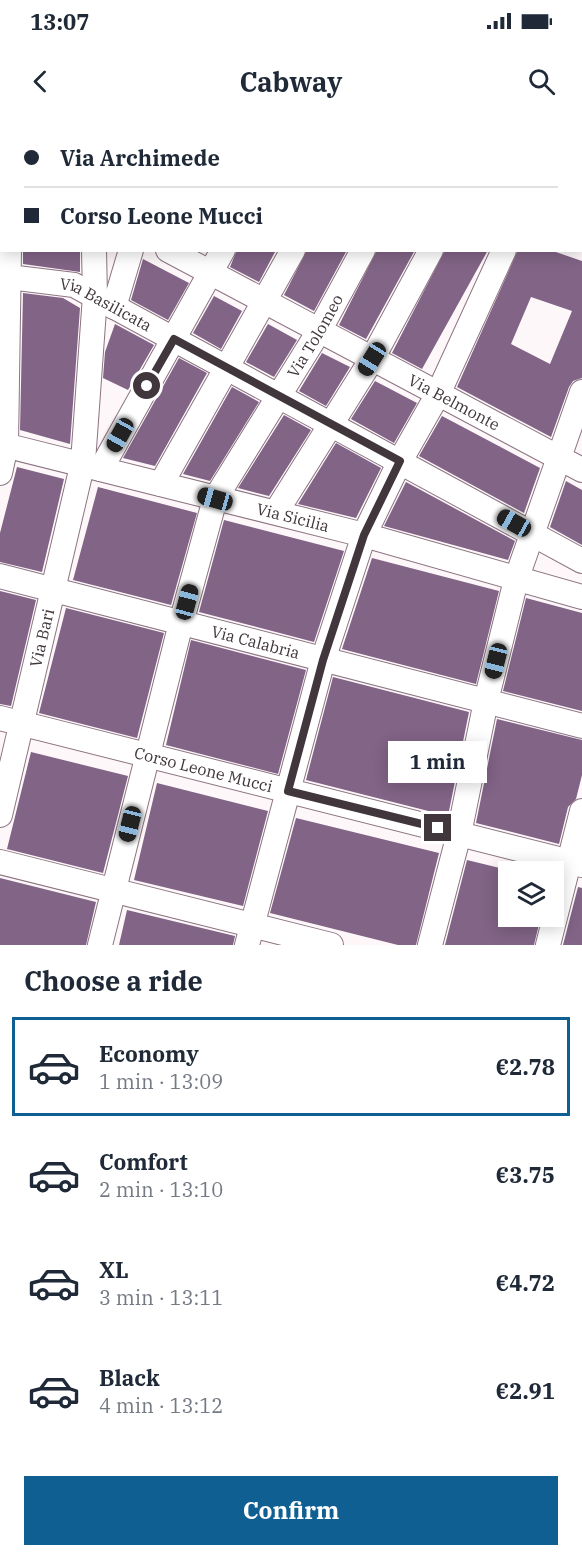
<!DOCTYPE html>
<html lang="en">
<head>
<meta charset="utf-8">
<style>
	:root { --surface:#fff; --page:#f2f2f3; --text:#1f2937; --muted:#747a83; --line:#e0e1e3; --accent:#105f92 }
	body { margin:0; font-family:"IBM Plex Serif",serif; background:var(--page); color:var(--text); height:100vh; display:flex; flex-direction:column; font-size:22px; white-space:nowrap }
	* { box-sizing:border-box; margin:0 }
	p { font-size:20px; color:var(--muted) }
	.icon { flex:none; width:33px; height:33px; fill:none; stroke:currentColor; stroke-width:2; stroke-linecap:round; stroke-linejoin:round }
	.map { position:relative; height:825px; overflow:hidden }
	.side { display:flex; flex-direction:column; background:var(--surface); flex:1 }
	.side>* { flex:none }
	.guide { position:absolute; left:0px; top:0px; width:582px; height:132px; box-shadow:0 3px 15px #0003; display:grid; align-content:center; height:132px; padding:0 24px; background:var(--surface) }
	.buttons { position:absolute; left:498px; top:741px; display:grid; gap:12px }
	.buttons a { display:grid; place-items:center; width:66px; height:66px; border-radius:0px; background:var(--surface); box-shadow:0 3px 15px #0003; font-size:30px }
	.end { position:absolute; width:27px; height:27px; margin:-14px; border:8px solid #40363c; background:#fff; box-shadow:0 0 0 3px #fff }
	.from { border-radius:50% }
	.bubble { position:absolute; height:42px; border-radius:0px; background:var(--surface); box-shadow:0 3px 15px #0003; font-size:20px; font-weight:800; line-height:42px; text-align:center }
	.car { position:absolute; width:18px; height:36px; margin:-18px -9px; border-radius:8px; box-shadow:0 0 4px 2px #0007; background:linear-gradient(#222 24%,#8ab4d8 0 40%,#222 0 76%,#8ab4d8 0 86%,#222 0) }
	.guide b { display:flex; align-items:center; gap:21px; height:57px; font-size:22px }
	.guide b+b { border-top:2px solid var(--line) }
	.guide i { width:15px; height:15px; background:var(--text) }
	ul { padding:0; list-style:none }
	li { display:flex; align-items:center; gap:18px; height:99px; margin:0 12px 9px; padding:0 12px; border:3px solid transparent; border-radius:0px }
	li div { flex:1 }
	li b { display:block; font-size:22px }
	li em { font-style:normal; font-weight:800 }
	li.current { border-color:var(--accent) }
	li>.icon { width:54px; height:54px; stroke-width:1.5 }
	h2 { padding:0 24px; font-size:27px; line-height:72px }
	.button { display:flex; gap:12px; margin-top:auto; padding:12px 24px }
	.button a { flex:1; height:69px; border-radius:0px; background:var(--accent); color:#fff; font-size:24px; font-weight:800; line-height:69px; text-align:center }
	.status { display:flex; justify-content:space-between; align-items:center; height:42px; padding:0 30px; background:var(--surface); direction:ltr }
	.status svg { height:16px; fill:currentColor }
	header { display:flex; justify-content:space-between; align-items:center; height:78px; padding:0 24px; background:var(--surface); font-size:27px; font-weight:800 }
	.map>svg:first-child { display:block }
	.building { fill:#826486; fill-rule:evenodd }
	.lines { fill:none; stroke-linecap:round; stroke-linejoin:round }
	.minor-casing { stroke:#8c7482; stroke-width:26 }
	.minor { stroke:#fff; stroke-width:24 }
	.route { stroke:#40363c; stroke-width:8 }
	.labels { text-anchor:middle; stroke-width:6; stroke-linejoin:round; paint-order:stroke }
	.street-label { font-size:16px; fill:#40363c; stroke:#fdf7fa }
</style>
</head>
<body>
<div class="status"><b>13:07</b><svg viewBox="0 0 49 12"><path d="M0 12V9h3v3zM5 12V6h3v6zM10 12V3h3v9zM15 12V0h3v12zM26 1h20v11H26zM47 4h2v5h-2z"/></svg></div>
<header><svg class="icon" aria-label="back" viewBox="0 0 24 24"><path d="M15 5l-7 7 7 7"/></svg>Cabway<svg class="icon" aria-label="search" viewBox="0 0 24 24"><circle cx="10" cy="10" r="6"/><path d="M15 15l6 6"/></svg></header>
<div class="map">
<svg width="582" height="825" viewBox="0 0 582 825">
	<rect width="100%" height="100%" fill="#fdf7fa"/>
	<path class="building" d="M 23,130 L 80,130 L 80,152 L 23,144 Z
		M 237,130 L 276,130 L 259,162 L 230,147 Z
		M 307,130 L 347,130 L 314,191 L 284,175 Z
		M 377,130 L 415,130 L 366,219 L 339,205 Z
		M 445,130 L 488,130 L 422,249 L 392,233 Z
		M 518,130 L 550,130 L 582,141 L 582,258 L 573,261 L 569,267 L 551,317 L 457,267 ZM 531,177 L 572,191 L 550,244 L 511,224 Z
		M 143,139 L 189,163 L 168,200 L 131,180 Z
		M 23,173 L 63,178 L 80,188 L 70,324 L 20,310 Z
		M 214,176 L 242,191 L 221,229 L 193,213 Z
		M 115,204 L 154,225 L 128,270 L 103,258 L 105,232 Z
		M 268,204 L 297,220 L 274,257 L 246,242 Z
		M 322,233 L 350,247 L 326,286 L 299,271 Z
		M 179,238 L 207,253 L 155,346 L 123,338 Z
		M 375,261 L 417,283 L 394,323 L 351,299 Z
		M 232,267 L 259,282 L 210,361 L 183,354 Z
		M 284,295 L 311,310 L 269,376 L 238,368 Z
		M 442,296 L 540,348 L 524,393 L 419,336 Z
		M 336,323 L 381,348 L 356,398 L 298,384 Z
		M 17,347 L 64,359 L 42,452 L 0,442 L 0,413 Z
		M 566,361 L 582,370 L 582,425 L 550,407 Z
		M 406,362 L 515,421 L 508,440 L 384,406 Z
		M 98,367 L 197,393 L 171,485 L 73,460 Z
		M 224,400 L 344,431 L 314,522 L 199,492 Z
		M 372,438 L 499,471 L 476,564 L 342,529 Z
		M 0,471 L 36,480 L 11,586 L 0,584 Z
		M 526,478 L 582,493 L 582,591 L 503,571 Z
		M 66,488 L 164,513 L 137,618 L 39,593 Z
		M 191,520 L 306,550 L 278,654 L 166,625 Z
		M 333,557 L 469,592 L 448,696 L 306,660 Z
		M 497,599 L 582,620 L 582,655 L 576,679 L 568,687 L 559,724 L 476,703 Z
		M 31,632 L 128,656 L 103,753 L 7,729 Z
		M 157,663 L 268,691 L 243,786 L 134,760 Z
		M 296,698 L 439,733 L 416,825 L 398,825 L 270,793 Z
		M 467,740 L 508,750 L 508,796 L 541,796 L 534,825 L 445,825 Z
		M 0,758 L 96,782 L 86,825 L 0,825 Z
		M 578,767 L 582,768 L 582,825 L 563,825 Z
		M 127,790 L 235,816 L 233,825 L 119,825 Z"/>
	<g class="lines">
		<g class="minor-casing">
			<g id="minor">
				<path d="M 90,0 L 91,2"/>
				<path d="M 202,0 L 205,2"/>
				<path d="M 372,0 L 374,2"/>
				<path d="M 481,0 L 483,2"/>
				<path d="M 529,0 L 529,2"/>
				<path d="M 9,2 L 9,0"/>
				<path d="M 170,2 L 171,0"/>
				<path d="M 294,2 L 295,0"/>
				<path d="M 438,2 L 439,0"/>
				<path d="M 580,22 L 582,22"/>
				<path d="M 580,82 L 582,79"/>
				<path d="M 0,90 L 2,90"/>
				<path d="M 580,113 L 582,114"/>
				<path id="s1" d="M 168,130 L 582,350"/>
				<path id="s2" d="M 0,156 L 74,165 L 582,441"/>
				<path d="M 114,187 L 131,130"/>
				<path id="s3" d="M 0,324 L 364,415 L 582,477"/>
				<path d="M 101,349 L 223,130"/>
				<path d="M 0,353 L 6,325 L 9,130"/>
				<path d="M 161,364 L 293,130"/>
				<path d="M 276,392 L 372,239 L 431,130"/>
				<path id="s4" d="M 0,456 L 582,606"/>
				<path id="s5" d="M 0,598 L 582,745"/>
				<path id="s6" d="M 0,695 L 83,342 L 95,176 L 94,130"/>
				<path d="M 0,742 L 331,825"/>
				<path id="s7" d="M 100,825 L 181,503 L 215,379 L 319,211 L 363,130"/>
				<path d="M 247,825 L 323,540 L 364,415 L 400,341 L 438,274 L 504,130"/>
				<path d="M 430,825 L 459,714 L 486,581 L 516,460 L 582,272"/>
				<path d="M 548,825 L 582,691"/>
			</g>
		</g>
		<use href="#minor" class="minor"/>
	</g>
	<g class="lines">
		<path class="route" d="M 147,266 L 174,219 L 400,341 L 364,415 L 323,540 L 288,671 L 438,708"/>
	</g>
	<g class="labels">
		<g class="street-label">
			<text dy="6" stroke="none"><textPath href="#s2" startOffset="111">Via Basilicata</textPath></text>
			<text dy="6" stroke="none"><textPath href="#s7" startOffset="652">Via Tolomeo</textPath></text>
			<text dy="6" stroke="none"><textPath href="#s1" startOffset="324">Via Belmonte</textPath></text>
			<text dy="6" stroke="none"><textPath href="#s3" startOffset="302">Via Sicilia</textPath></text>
			<text dy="6" stroke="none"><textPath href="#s6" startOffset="182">Via Bari</textPath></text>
			<text dy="6" stroke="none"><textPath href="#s4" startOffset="264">Via Calabria</textPath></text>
			<text dy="6" stroke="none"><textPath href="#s5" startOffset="210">Corso Leone Mucci</textPath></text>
		</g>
	</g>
</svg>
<div class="buttons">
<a><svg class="icon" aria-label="layers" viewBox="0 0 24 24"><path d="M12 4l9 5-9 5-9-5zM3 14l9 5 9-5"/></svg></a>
</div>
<i class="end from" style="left:147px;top:266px"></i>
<i class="end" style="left:438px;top:708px"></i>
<div class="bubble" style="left:388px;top:621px;width:99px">1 min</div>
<i class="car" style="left:372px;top:239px;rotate:212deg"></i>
<i class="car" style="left:120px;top:315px;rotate:209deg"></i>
<i class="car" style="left:215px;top:379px;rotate:286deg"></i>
<i class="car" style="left:514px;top:403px;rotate:299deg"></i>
<i class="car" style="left:187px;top:482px;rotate:15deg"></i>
<i class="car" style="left:496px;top:541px;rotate:194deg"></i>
<i class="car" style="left:130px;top:704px;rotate:194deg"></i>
<div class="guide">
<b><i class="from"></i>Via Archimede</b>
<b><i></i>Corso Leone Mucci</b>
</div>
</div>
<section class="side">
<h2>Choose a ride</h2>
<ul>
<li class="current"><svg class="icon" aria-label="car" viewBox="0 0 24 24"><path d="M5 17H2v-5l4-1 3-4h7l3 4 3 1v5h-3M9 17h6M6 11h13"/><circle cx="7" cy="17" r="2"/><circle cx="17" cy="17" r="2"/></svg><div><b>Economy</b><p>1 min · 13:09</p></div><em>€2.78</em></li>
<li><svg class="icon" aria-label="car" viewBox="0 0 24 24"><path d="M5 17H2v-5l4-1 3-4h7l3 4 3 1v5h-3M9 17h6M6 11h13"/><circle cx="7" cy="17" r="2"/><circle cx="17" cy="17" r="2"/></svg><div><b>Comfort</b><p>2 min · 13:10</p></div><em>€3.75</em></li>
<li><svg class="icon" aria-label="car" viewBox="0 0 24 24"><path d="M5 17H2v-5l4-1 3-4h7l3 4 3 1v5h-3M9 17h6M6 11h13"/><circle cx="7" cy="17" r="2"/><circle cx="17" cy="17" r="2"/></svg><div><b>XL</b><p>3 min · 13:11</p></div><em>€4.72</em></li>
<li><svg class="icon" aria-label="car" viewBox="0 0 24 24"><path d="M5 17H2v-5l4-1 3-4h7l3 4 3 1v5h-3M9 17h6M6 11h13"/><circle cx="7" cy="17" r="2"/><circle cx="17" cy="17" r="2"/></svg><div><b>Black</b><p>4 min · 13:12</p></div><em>€2.91</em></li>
</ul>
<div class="button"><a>Confirm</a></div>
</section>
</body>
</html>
